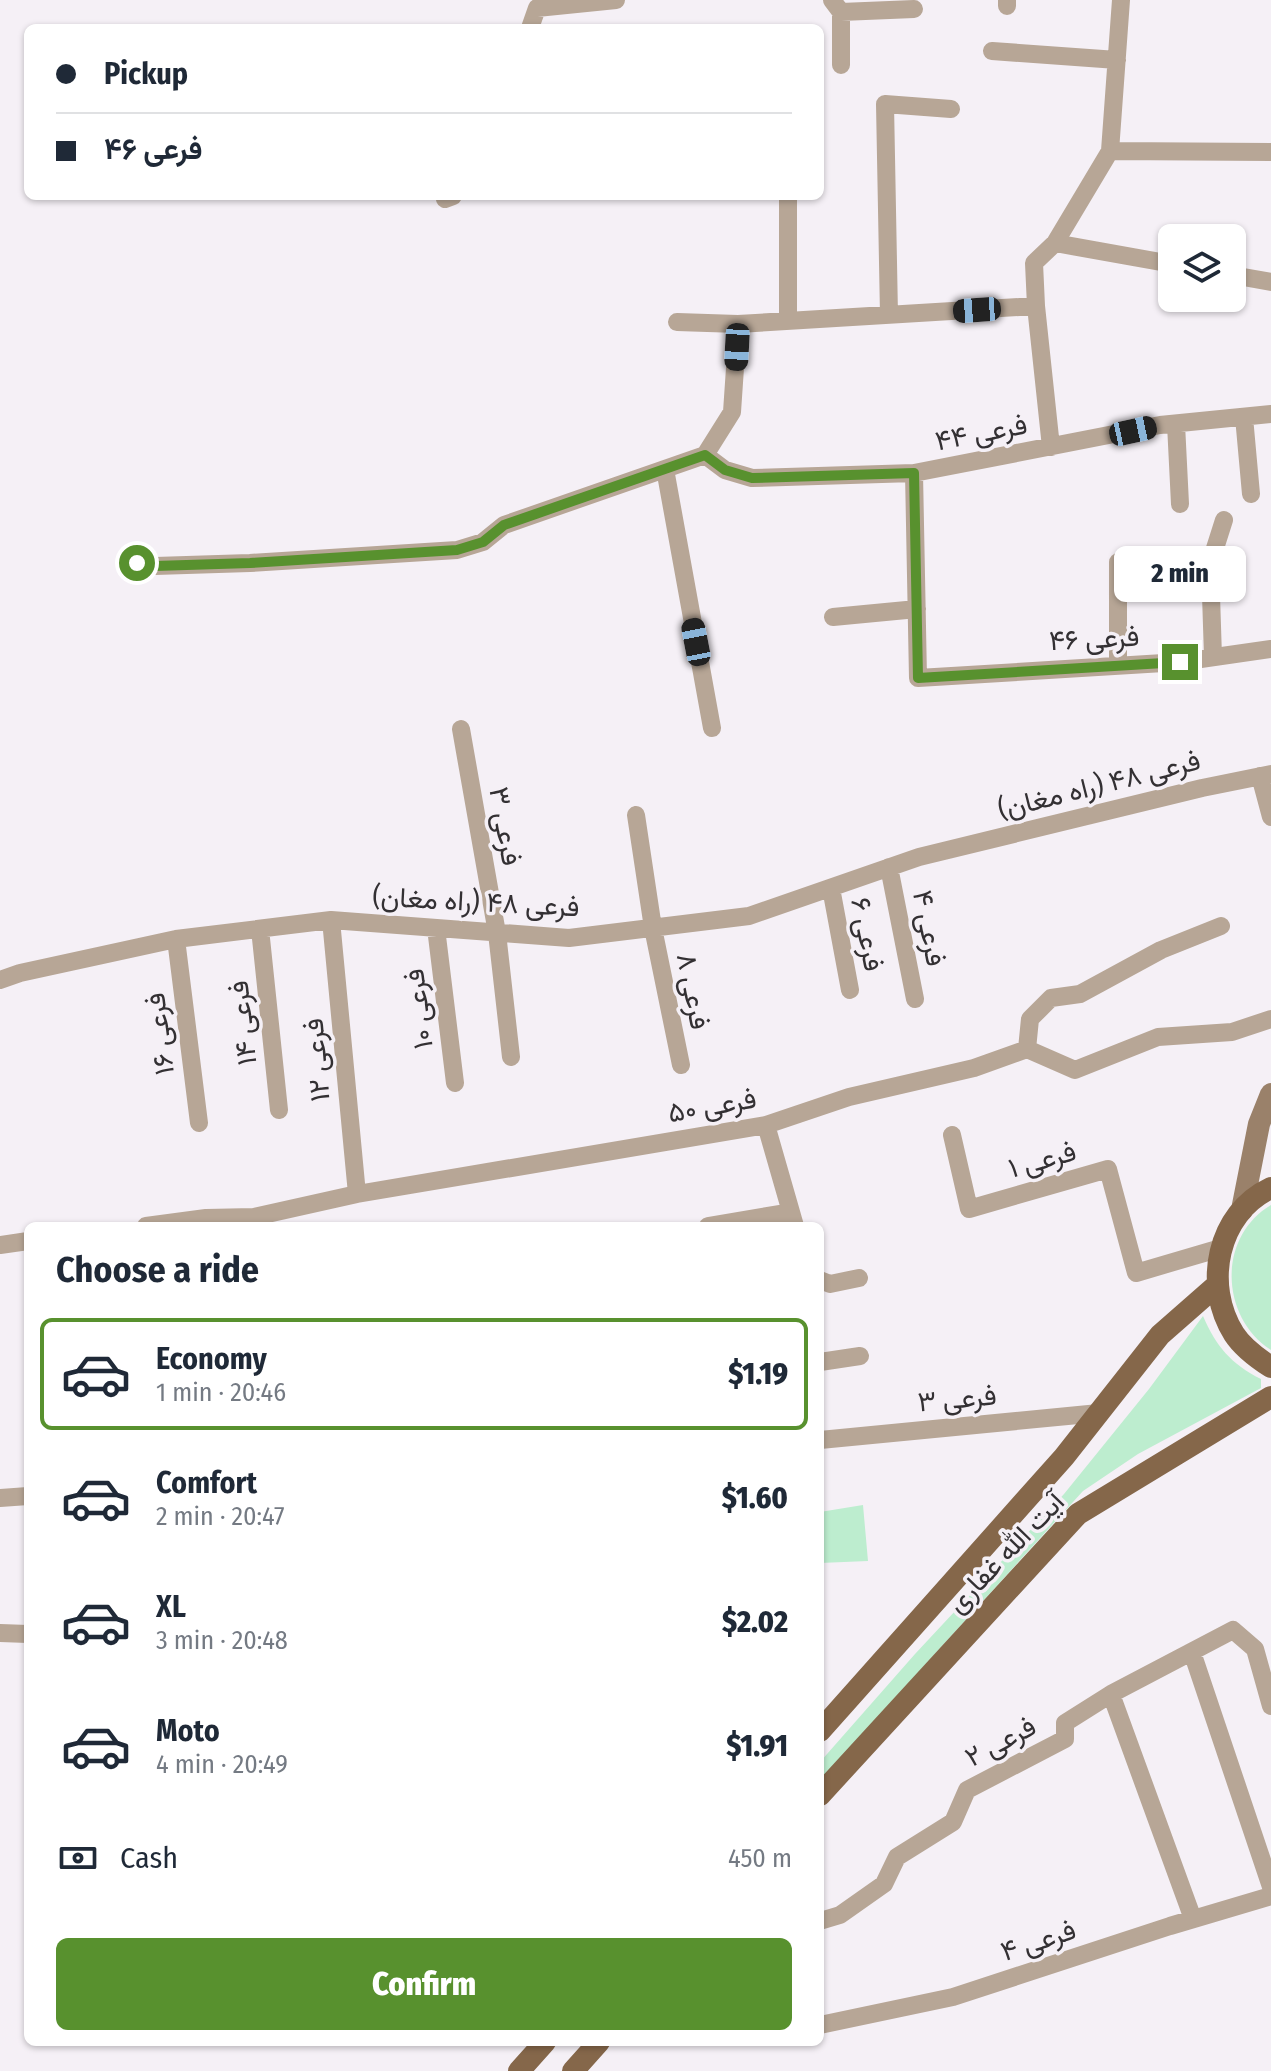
<!DOCTYPE html>
<html lang="en">
<head>
<meta charset="utf-8">
<style>
	:root { --surface:#fff; --page:#f6f6f7; --text:#1f2937; --muted:#747a83; --line:#e0e1e3; --accent:#58912e }
	body { margin:0; font-family:"Fira Sans Condensed",Vazirmatn,sans-serif; background:var(--page); color:var(--text); height:100vh; display:flex; flex-direction:column; font-size:30px; white-space:nowrap }
	* { box-sizing:border-box; margin:0 }
	p { font-size:26px; color:var(--muted) }
	.icon { flex:none; width:44px; height:44px; fill:none; stroke:currentColor; stroke-width:2; stroke-linecap:round; stroke-linejoin:round }
	.map { position:relative; flex:1; overflow:hidden }
	.sheet { position:absolute; left:24px; top:1222px; width:800px; height:824px; display:flex; flex-direction:column; background:var(--surface); border-radius:12px; box-shadow:0 2px 6px #0004 }
	.sheet>* { flex:none }
	.hud { position:absolute; left:24px; top:24px; width:800px; height:176px; border-radius:12px; box-shadow:0 2px 6px #0004; display:grid; align-content:center; height:176px; padding:0 32px; background:var(--surface) }
	.fabs { position:absolute; left:1158px; top:224px; display:grid; gap:16px }
	.fabs a { display:grid; place-items:center; width:88px; height:88px; border-radius:12px; background:var(--surface); box-shadow:0 2px 6px #0004; font-size:40px }
	.end { position:absolute; width:36px; height:36px; margin:-18px; border:10px solid #58912e; background:#fff; box-shadow:0 0 0 4px #fff }
	.from { border-radius:50% }
	.bubble { position:absolute; height:56px; border-radius:12px; background:var(--surface); box-shadow:0 2px 6px #0004; font-size:26px; font-weight:800; line-height:56px; text-align:center }
	.car { position:absolute; width:24px; height:48px; margin:-24px -12px; border-radius:10px; box-shadow:0 0 6px 2px #0007; background:linear-gradient(#222 24%,#8ab4d8 0 40%,#222 0 76%,#8ab4d8 0 86%,#222 0) }
	.hud b { display:flex; align-items:center; gap:28px; height:76px; font-size:30px }
	.hud b+b { border-top:2px solid var(--line) }
	.hud i { width:20px; height:20px; background:var(--text) }
	ul { padding:0; list-style:none }
	li { display:flex; align-items:center; gap:24px; height:112px; margin:0 16px 12px; padding:0 16px; border:4px solid transparent; border-radius:12px }
	li div { flex:1 }
	li b { display:block; font-size:30px }
	li em { font-style:normal; font-weight:800 }
	li.current { border-color:var(--accent) }
	li>.icon { width:72px; height:72px; stroke-width:1.5 }
	h2 { padding:0 32px; font-size:36px; line-height:96px }
	.pay { display:flex; align-items:center; gap:20px; height:88px; padding:0 32px; font-size:30px }
	.pay p { margin-inline-start:auto }
	.button { display:flex; gap:16px; margin-top:auto; padding:16px 32px }
	.button a { flex:1; height:92px; border-radius:12px; background:var(--accent); color:#fff; font-size:32px; font-weight:800; line-height:92px; text-align:center }
	.map>svg:first-child { display:block }
	.green { fill:#bdedcf }
	.lines { fill:none; stroke-linecap:round; stroke-linejoin:round }
	.minor { stroke:#b7a696; stroke-width:18 }
	.secondary { stroke:#9a816a; stroke-width:22 }
	.primary { stroke:#85674a; stroke-width:22 }
	.route { stroke:#58912e; stroke-width:10 }
	.labels { text-anchor:middle; stroke-width:7; stroke-linejoin:round; paint-order:stroke }
	.street-label { font-size:28px; fill:#333033; stroke:#f5f0f6 }
</style>
</head>
<body>
<div class="map">
<svg width="1271" height="2071" viewBox="0 0 1271 2071">
	<rect width="100%" height="100%" fill="#f5f0f6"/>
	<path class="green" d="M 1271,1205 L 1271,1350 C 1220,1317 1217,1237 1271,1205 Z
		M 1203,1316 C 1216,1346 1231,1364 1261,1379 L 1261,1388 L 1138,1454 L 1083,1491 L 820,1780 L 820,1762 L 915,1654 L 1064,1494 L 1149,1389 Z
		M 863,1505 L 868,1561 L 820,1563 L 820,1512 Z"/>
	<g class="lines">
		<path class="minor" d="M 832,0 L 841,12 L 841,65
			M 1007,6 L 1007,0
			M 841,12 L 914,9
			M 530,28 L 537,8 L 616,0
			M 992,51 L 1117,60
			M 1110,151 L 1271,152
			M 445,199 L 453,196
			M 1055,243 L 1172,264
			M 1232,275 L 1271,282
			M 889,315 L 885,104 L 951,109
			M 788,321 L 788,196
			M 677,322 L 738,324 L 1036,306
			M 1244,417 L 1251,494
			M 1176,424 L 1180,504
			M 1051,447 L 1036,306 L 1034,263 L 1055,243 L 1110,151 L 1121,0
			M 705,455 L 725,470 L 752,478 L 914,473 L 1160,425 L 1271,414
			M 665,469 L 712,728
			M 914,473 L 918,678 L 1180,662 L 1271,649
			M 1118,562 L 1118,664
			M 137,563 L 155,566 L 250,563 L 457,550 L 483,542 L 504,525 L 705,455 L 732,412 L 738,324
			M 833,617 L 917,609
			M 1213,657 L 1210,564 L 1224,520
			M 461,729 L 497,933 L 511,1057
			M 1260,776 L 1271,817
			M 636,815 L 653,928 L 681,1065
			M 889,867 L 915,999
			M 831,888 L 850,990
			M 331,920 L 357,1194
			M 436,928 L 455,1083
			M 260,929 L 279,1110
			M 176,939 L 199,1123
			M 0,980 L 20,973 L 176,939 L 331,920 L 569,938 L 749,916 L 919,857 L 1202,788 L 1271,774
			M 1027,1049 L 1030,1019 L 1051,998 L 1080,994 L 1161,950 L 1221,926
			M 766,1125 L 795,1226
			M 952,1135 L 969,1209 L 1108,1169 L 1136,1273 L 1221,1248
			M 146,1226 L 206,1218 L 254,1217 L 357,1194 L 766,1125 L 849,1097 L 974,1068 L 1027,1049 L 1075,1070 L 1158,1037 L 1232,1032 L 1271,1019
			M 708,1226 L 791,1212
			M 0,1245 L 28,1241
			M 820,1280 L 830,1284 L 859,1278
			M 820,1362 L 860,1356
			M 820,1440 L 1099,1413
			M 0,1498 L 28,1496
			M 0,1633 L 28,1634
			M 1192,1652 L 1271,1887
			M 1111,1694 L 1193,1919
			M 820,1921 L 840,1915 L 884,1884 L 897,1857 L 953,1822 L 967,1790 L 1065,1739 L 1065,1723 L 1111,1694 L 1233,1630 L 1255,1649 L 1271,1706
			M 820,2025 L 953,1997 L 1170,1926 L 1271,1896"/>
		<path class="secondary" d="M 1242,1210 L 1259,1124 L 1271,1094"/>
		<path class="primary" d="M 1271,1188 C 1217,1213 1203,1285 1234,1334 C 1243,1348 1257,1358 1271,1367
			M 820,1731 L 1064,1457 L 1160,1335 L 1217,1285
			M 820,1795 L 1078,1514 L 1271,1397
			M 519,2071 L 545,2042
			M 573,2071 L 599,2042"/>
	</g>
	<g class="lines">
		<path class="route" d="M 137,563 L 155,566 L 250,563 L 457,550 L 483,542 L 504,525 L 705,455 L 725,470 L 752,478 L 914,473 L 918,678 L 1180,662"/>
	</g>
	<g class="labels">
		<g class="street-label">
			<text transform="translate(981 432) rotate(-11)" y="10">فرعی ۴۴</text>
			<text transform="translate(1094 638) rotate(-3)" y="10">فرعی ۴۶</text>
			<text transform="translate(1099 784) rotate(-14)" y="10">فرعی ۴۸ (راه مغان)</text>
			<text transform="translate(506 826) rotate(80)" y="10">فرعی ۳</text>
			<text transform="translate(476 901) rotate(3)" y="10">فرعی ۴۸ (راه مغان)</text>
			<text transform="translate(930 928) rotate(79)" y="10">فرعی ۴</text>
			<text transform="translate(868 934) rotate(79)" y="10">فرعی ۶</text>
			<text transform="translate(694 991) rotate(79)" y="10">فرعی ۸</text>
			<text transform="translate(418 1009) rotate(-97)" y="10">فرعی ۱۰</text>
			<text transform="translate(242 1023) rotate(-96)" y="10">فرعی ۱۴</text>
			<text transform="translate(159 1034) rotate(-97)" y="10">فرعی ۱۶</text>
			<text transform="translate(316 1060) rotate(-95)" y="10">فرعی ۱۲</text>
			<text transform="translate(712 1105) rotate(-10)" y="10">فرعی ۵۰</text>
			<text transform="translate(1042 1159) rotate(-16)" y="10">فرعی ۱</text>
			<text transform="translate(957 1398) rotate(-5)" y="10">فرعی ۳</text>
			<text transform="translate(1005 1552) rotate(-46)" y="10">آیت الله غفاری</text>
			<text transform="translate(1000 1741) rotate(-28)" y="10">فرعی ۲</text>
			<text transform="translate(1038 1940) rotate(-18)" y="10">فرعی ۴</text>
		</g>
	</g>
</svg>
<div class="fabs">
<a><svg class="icon" aria-label="layers" viewBox="0 0 24 24"><path d="M12 4l9 5-9 5-9-5zM3 14l9 5 9-5"/></svg></a>
</div>
<i class="end from" style="left:137px;top:563px"></i>
<i class="end" style="left:1180px;top:662px"></i>
<div class="bubble" style="left:1114px;top:546px;width:132px">2 min</div>
<i class="car" style="left:977px;top:310px;rotate:266deg"></i>
<i class="car" style="left:737px;top:347px;rotate:183deg"></i>
<i class="car" style="left:1133px;top:431px;rotate:78deg"></i>
<i class="car" style="left:696px;top:642px;rotate:349deg"></i>
<div class="hud">
<b><i class="from"></i>Pickup</b>
<b><i></i>فرعی ۴۶</b>
</div>
<section class="sheet">
<h2>Choose a ride</h2>
<ul>
<li class="current"><svg class="icon" aria-label="car" viewBox="0 0 24 24"><path d="M5 17H2v-5l4-1 3-4h7l3 4 3 1v5h-3M9 17h6M6 11h13"/><circle cx="7" cy="17" r="2"/><circle cx="17" cy="17" r="2"/></svg><div><b>Economy</b><p>1 min · 20:46</p></div><em>$1.19</em></li>
<li><svg class="icon" aria-label="car" viewBox="0 0 24 24"><path d="M5 17H2v-5l4-1 3-4h7l3 4 3 1v5h-3M9 17h6M6 11h13"/><circle cx="7" cy="17" r="2"/><circle cx="17" cy="17" r="2"/></svg><div><b>Comfort</b><p>2 min · 20:47</p></div><em>$1.60</em></li>
<li><svg class="icon" aria-label="car" viewBox="0 0 24 24"><path d="M5 17H2v-5l4-1 3-4h7l3 4 3 1v5h-3M9 17h6M6 11h13"/><circle cx="7" cy="17" r="2"/><circle cx="17" cy="17" r="2"/></svg><div><b>XL</b><p>3 min · 20:48</p></div><em>$2.02</em></li>
<li><svg class="icon" aria-label="car" viewBox="0 0 24 24"><path d="M5 17H2v-5l4-1 3-4h7l3 4 3 1v5h-3M9 17h6M6 11h13"/><circle cx="7" cy="17" r="2"/><circle cx="17" cy="17" r="2"/></svg><div><b>Moto</b><p>4 min · 20:49</p></div><em>$1.91</em></li>
</ul>
<div class="pay"><svg class="icon" aria-label="cash" viewBox="0 0 24 24"><path d="M3 7h18v10H3z"/><circle cx="12" cy="12" r="2"/></svg>Cash<p>450 m</p></div>
<div class="button"><a>Confirm</a></div>
</section>
</div>
</body>
</html>
